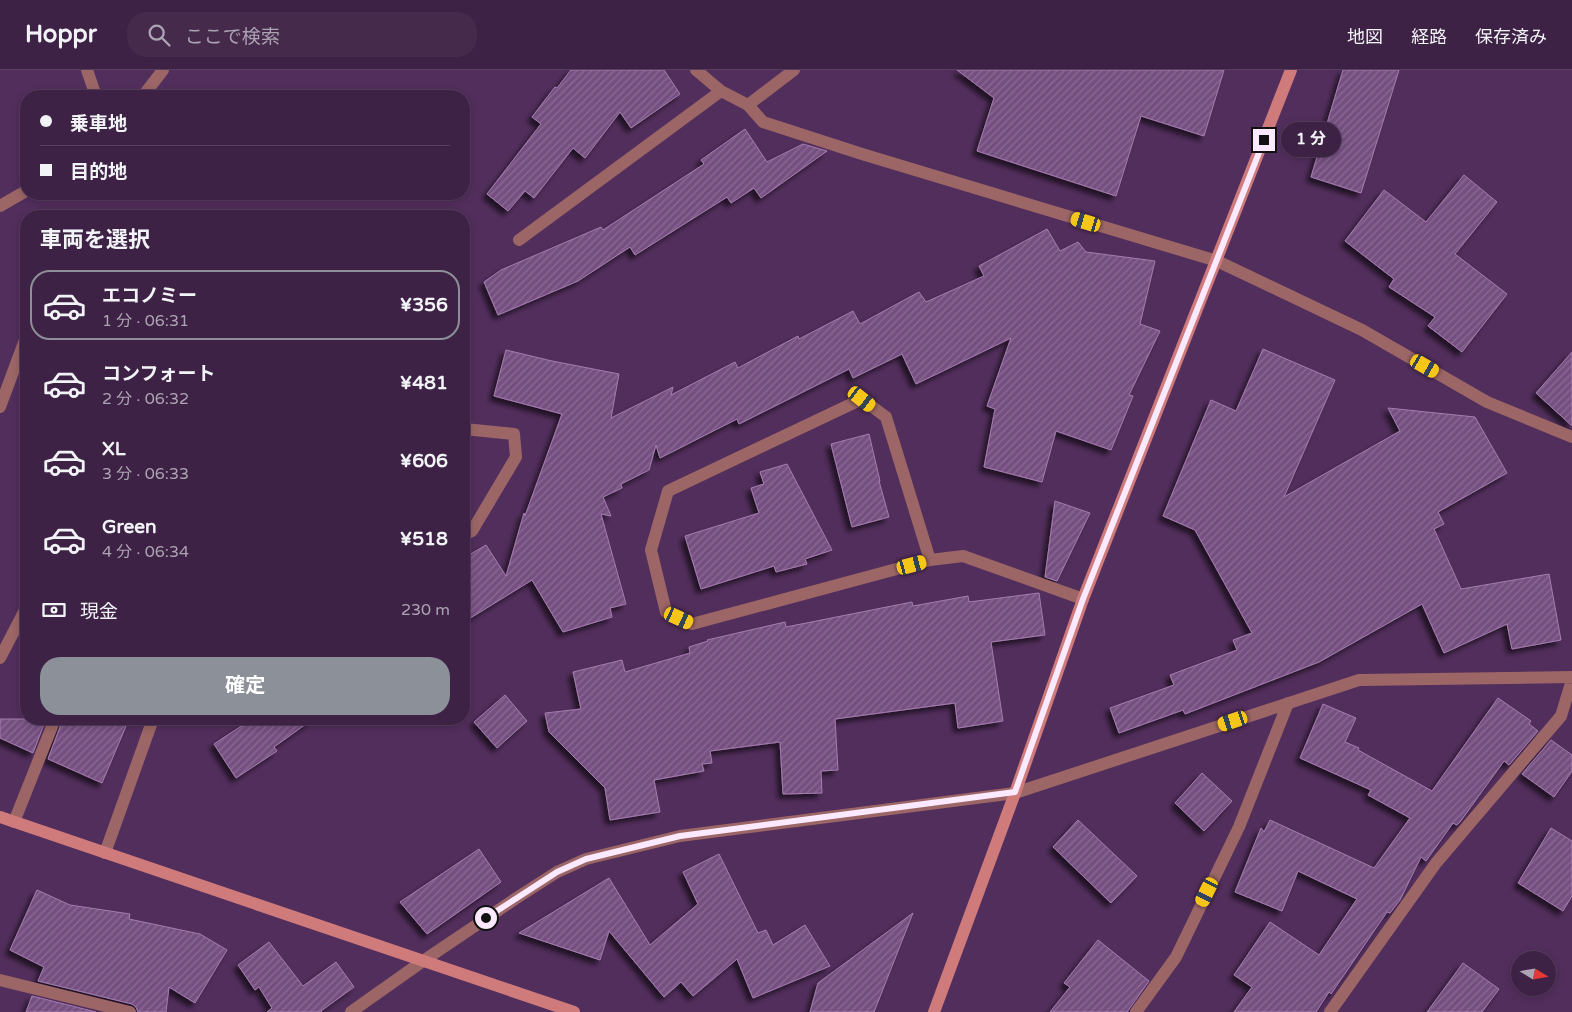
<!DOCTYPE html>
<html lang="ja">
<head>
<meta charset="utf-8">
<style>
	:root { --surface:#3e2245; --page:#452a4c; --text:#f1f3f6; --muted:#ada4b3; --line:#573f5e; --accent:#8c9099 }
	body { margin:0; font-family:"Varela Round","Noto Sans JP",sans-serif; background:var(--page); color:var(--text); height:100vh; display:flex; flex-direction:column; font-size:19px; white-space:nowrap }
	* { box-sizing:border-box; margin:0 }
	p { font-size:16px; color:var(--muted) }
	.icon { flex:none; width:28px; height:28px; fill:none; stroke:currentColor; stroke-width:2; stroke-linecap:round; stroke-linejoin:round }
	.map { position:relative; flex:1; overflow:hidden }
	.side { position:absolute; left:20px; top:140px; width:450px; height:515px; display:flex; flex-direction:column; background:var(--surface); border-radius:20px; box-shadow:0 2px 8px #0003,0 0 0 1px var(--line) }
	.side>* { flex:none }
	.guide { position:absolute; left:20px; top:20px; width:450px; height:110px; border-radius:20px; box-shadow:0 2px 8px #0003,0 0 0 1px var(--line); display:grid; align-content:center; height:110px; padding:0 20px; background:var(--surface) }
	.needle { width:32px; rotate:101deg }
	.tools { position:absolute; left:1511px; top:881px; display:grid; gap:10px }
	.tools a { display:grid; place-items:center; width:45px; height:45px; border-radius:50%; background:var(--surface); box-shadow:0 2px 8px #0003,0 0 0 1px var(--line); font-size:25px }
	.end { position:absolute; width:22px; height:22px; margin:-11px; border:6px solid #fae9ff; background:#111; box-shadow:0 0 0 2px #111 }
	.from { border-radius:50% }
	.bubble { position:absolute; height:35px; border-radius:18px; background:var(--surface); box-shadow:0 2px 8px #0003,0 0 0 1px var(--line); font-size:16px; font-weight:700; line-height:35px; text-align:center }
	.car { position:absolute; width:15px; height:30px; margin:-15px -8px; border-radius:6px; box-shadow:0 0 4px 1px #0007; background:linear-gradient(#f5c518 24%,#345 0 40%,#f5c518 0 76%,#345 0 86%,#f5c518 0) }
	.guide b { display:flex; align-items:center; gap:18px; height:48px; font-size:19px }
	.guide b+b { border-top:1px solid var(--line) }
	.guide i { width:12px; height:12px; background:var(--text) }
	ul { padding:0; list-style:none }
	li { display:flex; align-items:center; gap:15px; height:70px; margin:0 10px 8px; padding:0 10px; border:2px solid transparent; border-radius:20px }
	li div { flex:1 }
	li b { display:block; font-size:19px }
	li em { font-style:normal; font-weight:700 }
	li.selected { border-color:var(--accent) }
	li>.icon { width:45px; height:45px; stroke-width:1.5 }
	h2 { padding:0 20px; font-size:22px; line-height:60px }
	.pay { display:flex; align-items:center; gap:12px; height:55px; padding:0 20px; font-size:19px }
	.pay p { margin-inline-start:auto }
	.primary-button { display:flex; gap:10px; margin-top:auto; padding:10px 20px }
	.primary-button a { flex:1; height:58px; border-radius:20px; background:var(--accent); color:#fff; font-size:20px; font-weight:700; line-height:58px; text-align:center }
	header { display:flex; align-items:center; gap:30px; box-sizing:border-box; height:70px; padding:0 25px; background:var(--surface); border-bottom:1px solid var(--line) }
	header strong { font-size:24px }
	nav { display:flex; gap:28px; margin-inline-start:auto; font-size:18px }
	.search { width:350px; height:45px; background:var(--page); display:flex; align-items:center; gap:12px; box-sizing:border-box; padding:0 18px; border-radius:20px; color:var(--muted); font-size:19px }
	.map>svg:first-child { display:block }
	.building { fill:url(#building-hatch); stroke:#a57db0; filter:url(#shadow) }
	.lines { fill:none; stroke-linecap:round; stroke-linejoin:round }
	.lane { stroke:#9c6666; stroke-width:12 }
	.street { stroke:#9c6666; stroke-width:12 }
	.secondary { stroke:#cf7a7b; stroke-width:12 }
	.route { stroke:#fae9ff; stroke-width:6 }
</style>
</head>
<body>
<header>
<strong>Hoppr</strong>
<div class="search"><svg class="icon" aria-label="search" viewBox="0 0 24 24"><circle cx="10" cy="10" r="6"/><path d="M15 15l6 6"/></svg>ここで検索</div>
<nav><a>地図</a><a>経路</a><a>保存済み</a></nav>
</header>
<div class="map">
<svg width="1572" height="942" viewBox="0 0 1572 942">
	<defs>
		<pattern id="building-hatch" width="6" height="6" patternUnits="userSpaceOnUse" patternTransform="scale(1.25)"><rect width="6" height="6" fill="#765081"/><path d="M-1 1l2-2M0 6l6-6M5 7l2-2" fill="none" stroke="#8a6994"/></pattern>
		<filter id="shadow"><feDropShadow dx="-4.5" dy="4.5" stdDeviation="2.5" flood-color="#0009"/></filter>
	</defs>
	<rect width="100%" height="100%" fill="#522e5c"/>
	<path class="building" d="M 571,0 L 664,0 L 680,24 L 631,58 L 620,42 L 585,88 L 573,78 L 534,128 L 525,121 L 508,141 L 487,124 L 541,54 L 532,47 L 555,17 L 557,18 Z
		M 957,0 L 1224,0 L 1204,66 L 1141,46 L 1116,126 L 977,81 L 994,28 Z
		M 1343,0 L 1399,0 L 1361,123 L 1311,107 Z
		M 745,59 L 767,92 L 803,74 L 827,81 L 761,128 L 754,118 L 731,133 L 727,127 L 635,185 L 630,177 L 578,211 L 498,245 L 484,212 L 501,200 L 601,157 L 603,160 L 704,94 L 701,90 Z
		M 1464,105 L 1497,132 L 1455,184 L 1507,224 L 1462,282 L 1428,256 L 1435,247 L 1389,217 L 1394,209 L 1345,171 L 1384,120 L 1426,152 Z
		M 1047,159 L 1060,181 L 1078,172 L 1086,182 L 1155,191 L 1140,254 L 1160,261 L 1129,325 L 1133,326 L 1111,380 L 1056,361 L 1042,412 L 984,397 L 995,339 L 987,336 L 1011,268 L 916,314 L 902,284 L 853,308 L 849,299 L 739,354 L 737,349 L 660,388 L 656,375 L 649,400 L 621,414 L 622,418 L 603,427 L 611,446 L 601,444 L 626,534 L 610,538 L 612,547 L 563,562 L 532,510 L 464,552 L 464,488 L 486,475 L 506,506 L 524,443 L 525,446 L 562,344 L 494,326 L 506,280 L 552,291 L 619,304 L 611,348 L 673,317 L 671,325 L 735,292 L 738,298 L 798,266 L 799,269 L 853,241 L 860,254 L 919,222 L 926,232 L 984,206 L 979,196 Z
		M 1263,279 L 1335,310 L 1284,427 L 1400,361 L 1388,338 L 1475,347 L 1507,403 L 1438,442 L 1444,454 L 1434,459 L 1461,519 L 1549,504 L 1561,570 L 1512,579 L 1507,554 L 1444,583 L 1422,534 L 1319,592 L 1185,644 L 1183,640 L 1119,663 L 1110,638 L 1174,615 L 1170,605 L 1237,580 L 1233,570 L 1252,563 L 1195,460 L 1163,446 L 1211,330 L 1236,341 Z
		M 1572,282 L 1572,356 L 1536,323 Z
		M 869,364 L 880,411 L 879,411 L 889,447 L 852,457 L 831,374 Z
		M 787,394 L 832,480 L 805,489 L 807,494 L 776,502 L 774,496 L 701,519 L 685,466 L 759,443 L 751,418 L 764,414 L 760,402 Z
		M 1055,431 L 1090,443 L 1057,511 L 1045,507 Z
		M 1039,523 L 1045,565 L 991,572 L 1003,651 L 958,658 L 955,633 L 835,649 L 838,700 L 821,701 L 822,723 L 783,724 L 780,672 L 710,681 L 712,693 L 702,694 L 704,701 L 654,710 L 660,742 L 610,750 L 605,718 L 549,662 L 545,643 L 581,639 L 573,602 L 622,590 L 625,602 L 690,583 L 689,577 L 708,571 L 707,570 L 785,552 L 786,557 L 912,532 L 913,536 L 968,526 L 969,532 Z
		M 505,625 L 527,651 L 497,678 L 474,652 Z
		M 1498,628 L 1531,651 L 1529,654 L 1538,661 L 1509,695 L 1504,691 L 1460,752 L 1457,755 L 1453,753 L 1426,791 L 1421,787 L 1400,830 L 1390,843 L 1387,842 L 1331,924 L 1329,922 L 1316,942 L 1234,942 L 1252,917 L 1234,905 L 1270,852 L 1319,885 L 1357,829 L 1298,801 L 1282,841 L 1235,822 L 1261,758 L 1264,762 L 1270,750 L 1374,798 L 1410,748 L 1368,725 L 1371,720 L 1300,688 L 1323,634 L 1356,648 L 1345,672 L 1359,678 L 1358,680 L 1432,721 Z
		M 0,649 L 46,649 L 33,683 L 0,668 Z
		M 63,649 L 129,649 L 102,713 L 48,689 Z
		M 252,649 L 313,649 L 274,677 L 277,681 L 236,708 L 214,674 Z
		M 1551,670 L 1572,685 L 1572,701 L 1554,727 L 1522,704 Z
		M 1202,703 L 1232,731 L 1204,761 L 1175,733 Z
		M 1078,750 L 1137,806 L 1111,833 L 1053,777 Z
		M 1551,758 L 1572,771 L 1572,826 L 1563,841 L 1518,813 Z
		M 479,779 L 501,812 L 427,864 L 400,832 Z
		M 719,784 L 758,863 L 766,860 L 773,875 L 805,855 L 830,896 L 753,928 L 737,889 L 693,926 L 681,912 L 664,927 L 609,861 L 600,890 L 519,863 L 609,808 L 650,875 L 698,834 L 683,802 Z
		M 37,820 L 70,835 L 130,844 L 129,849 L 200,864 L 227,880 L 195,933 L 169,917 L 166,942 L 138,942 L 136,937 L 132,934 L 38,911 L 44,897 L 10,880 Z
		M 913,843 L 874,942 L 810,942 L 818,913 Z
		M 1098,870 L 1149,911 L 1127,942 L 1050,942 L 1070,917 L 1064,913 Z
		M 269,872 L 303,916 L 336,892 L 354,917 L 321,941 L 322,942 L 267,942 L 272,938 L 259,917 L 255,920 L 238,895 Z
		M 1463,893 L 1499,919 L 1482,942 L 1427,942 Z
		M 32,926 L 96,942 L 26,942 Z"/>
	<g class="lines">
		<path class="lane" d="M 1217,191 L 1362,260 L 1487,332 L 1572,367"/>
		<path class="street" d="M 87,0 L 96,26
			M 696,0 L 721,21 L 748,35 L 763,52 L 862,84 L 1217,191
			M 143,26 L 163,0
			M 748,35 L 794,0
			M 0,136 L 26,121
			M 519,170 L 721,21
			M 0,337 L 26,267
			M 464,359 L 514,364 L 516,387 L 472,461 L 464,465
			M 930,490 L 886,347 L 862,329 L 668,421 L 651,480 L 666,542 L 692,554 L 930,490 L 963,486 L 1083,529
			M 0,588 L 26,538
			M 14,752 L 55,649
			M 105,783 L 153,649
			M 0,910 L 130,942
			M 351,942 L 423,891 L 518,827 L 557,802 L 586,789 L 680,766 L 1015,723 L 1359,610 L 1572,607
			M 1136,942 L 1176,887 L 1239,757 L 1288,633
			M 1330,942 L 1436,793 L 1561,646 L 1572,610"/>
		<path class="secondary" d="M 0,747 L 574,942
			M 934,942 L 1015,723 L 1083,529 L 1291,0"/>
	</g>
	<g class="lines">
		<path class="route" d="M 486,848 L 557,802 L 586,789 L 680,766 L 1015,722 L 1083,529 L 1264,70"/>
	</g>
</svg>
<div class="tools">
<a><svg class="needle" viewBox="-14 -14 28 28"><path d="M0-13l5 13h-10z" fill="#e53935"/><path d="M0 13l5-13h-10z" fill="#ada4b3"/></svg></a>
</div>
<i class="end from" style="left:486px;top:848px"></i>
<i class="end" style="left:1264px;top:70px"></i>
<div class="bubble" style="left:1281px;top:52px;width:60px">1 分</div>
<i class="car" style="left:1086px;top:152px;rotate:287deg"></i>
<i class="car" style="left:1425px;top:296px;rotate:120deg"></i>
<i class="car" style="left:862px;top:329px;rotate:128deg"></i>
<i class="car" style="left:912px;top:495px;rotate:75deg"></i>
<i class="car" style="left:679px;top:548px;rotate:115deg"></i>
<i class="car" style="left:1233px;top:651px;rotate:252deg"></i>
<i class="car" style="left:1207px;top:822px;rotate:206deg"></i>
<div class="guide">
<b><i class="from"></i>乗車地</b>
<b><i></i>目的地</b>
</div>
<section class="side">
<h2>車両を選択</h2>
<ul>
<li class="selected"><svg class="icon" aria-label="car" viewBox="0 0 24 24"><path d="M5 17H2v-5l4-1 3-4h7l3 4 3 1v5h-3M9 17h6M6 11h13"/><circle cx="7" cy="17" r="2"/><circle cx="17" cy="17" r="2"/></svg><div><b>エコノミー</b><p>1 分 · 06:31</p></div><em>¥356</em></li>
<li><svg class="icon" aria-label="car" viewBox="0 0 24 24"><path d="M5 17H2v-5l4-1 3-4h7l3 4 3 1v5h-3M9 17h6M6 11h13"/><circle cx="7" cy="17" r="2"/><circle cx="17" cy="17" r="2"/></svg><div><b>コンフォート</b><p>2 分 · 06:32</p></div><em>¥481</em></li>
<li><svg class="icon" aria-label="car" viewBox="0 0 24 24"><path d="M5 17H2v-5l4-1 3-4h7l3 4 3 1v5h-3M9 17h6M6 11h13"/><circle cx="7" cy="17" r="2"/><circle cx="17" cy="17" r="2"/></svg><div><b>XL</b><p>3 分 · 06:33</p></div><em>¥606</em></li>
<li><svg class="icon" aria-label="car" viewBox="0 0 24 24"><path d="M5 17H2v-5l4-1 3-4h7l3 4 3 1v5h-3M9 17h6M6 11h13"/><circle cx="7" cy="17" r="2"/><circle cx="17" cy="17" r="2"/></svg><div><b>Green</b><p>4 分 · 06:34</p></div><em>¥518</em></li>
</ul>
<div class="pay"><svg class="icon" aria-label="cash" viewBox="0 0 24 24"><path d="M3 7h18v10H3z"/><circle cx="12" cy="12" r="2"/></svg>現金<p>230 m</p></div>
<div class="primary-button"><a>確定</a></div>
</section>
</div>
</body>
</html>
